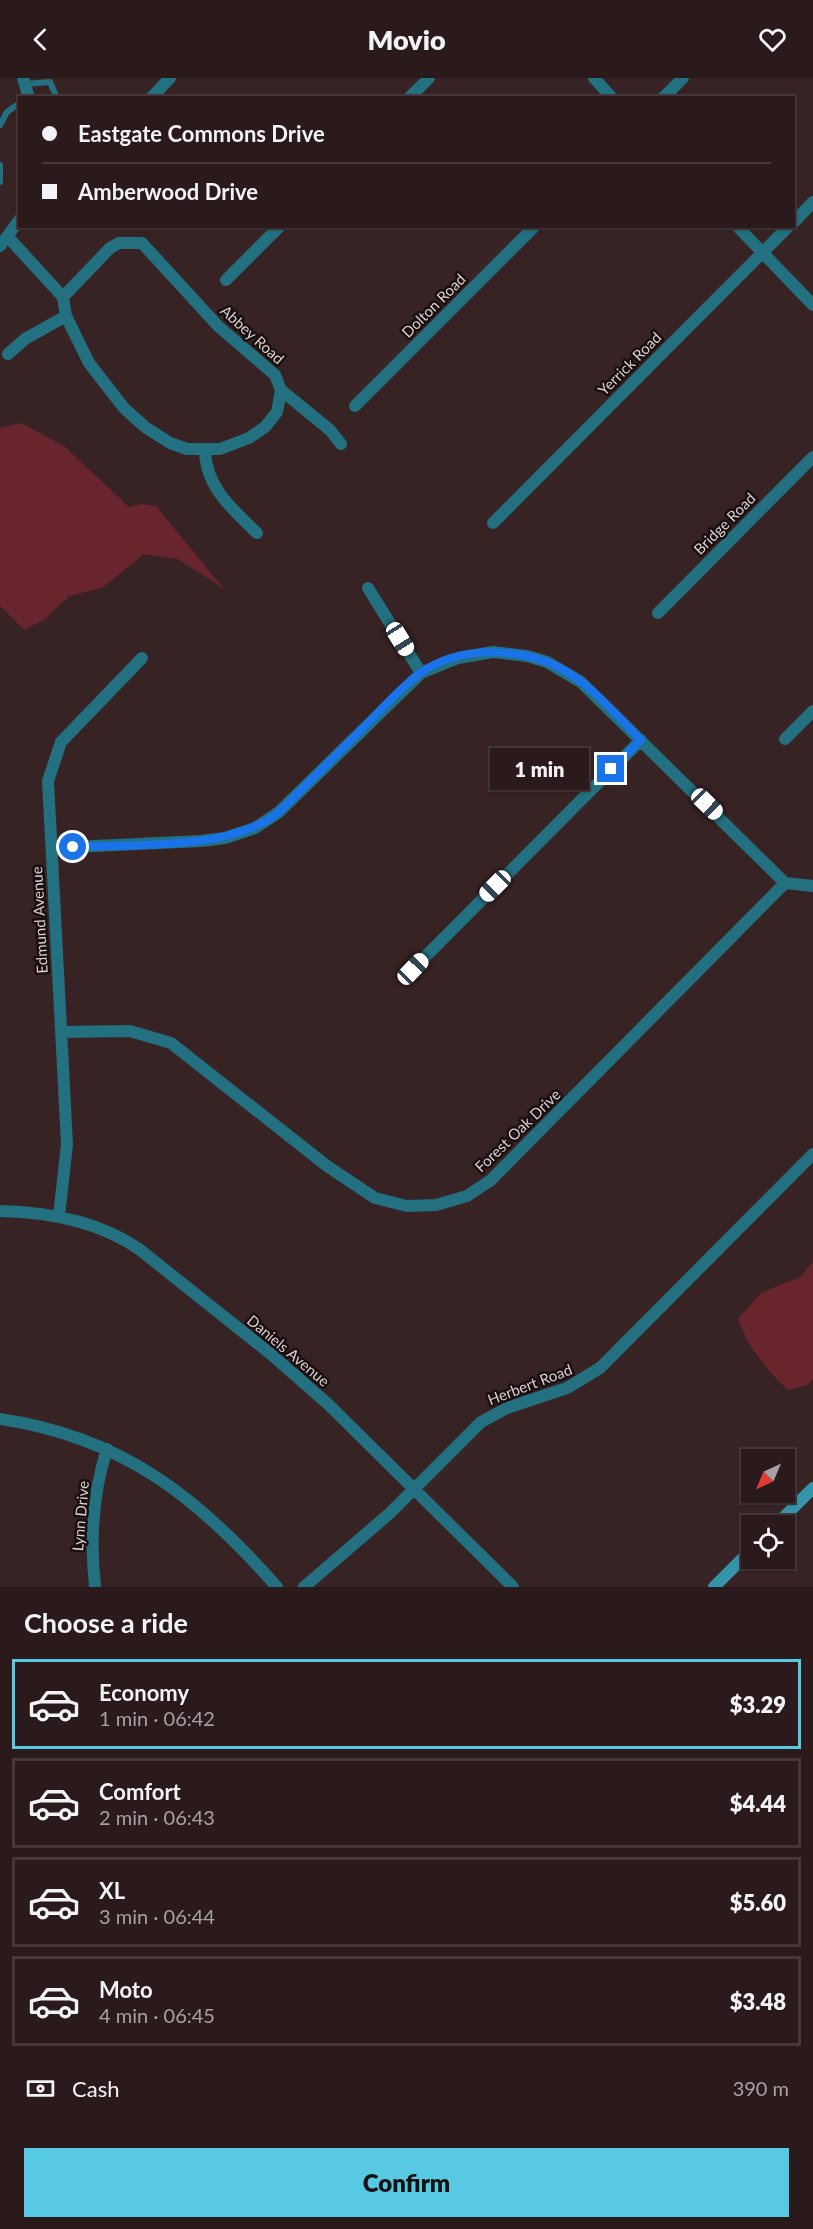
<!DOCTYPE html>
<html lang="en">
<head>
<meta charset="utf-8">
<style>
	:root { --surface:#2a1a1b; --page:#362728; --text:#f1f3f6; --muted:#a5a1a3; --line:#46383a; --accent:#57c9e3 }
	body { margin:0; font-family:Lato,sans-serif; background:var(--page); color:var(--text); height:100vh; display:flex; flex-direction:column; font-size:22px; white-space:nowrap }
	* { box-sizing:border-box; margin:0 }
	p { font-size:20px; color:var(--muted) }
	.icon { flex:none; width:33px; height:33px; fill:none; stroke:currentColor; stroke-width:2; stroke-linecap:round; stroke-linejoin:round }
	.map { position:relative; height:1509px; overflow:hidden }
	.drawer { display:flex; flex-direction:column; background:var(--surface); flex:1 }
	.drawer>* { flex:none }
	.top-card { position:absolute; left:18px; top:18px; width:777px; height:132px; border-radius:0px; box-shadow:0 2px 4px #0004,0 0 0 2px var(--line); display:grid; align-content:center; height:132px; padding:0 24px; background:var(--surface) }
	.needle { width:39px; rotate:224deg }
	.controls { position:absolute; left:741px; top:1371px; display:grid; gap:12px }
	.controls a { display:grid; place-items:center; width:54px; height:54px; border-radius:0px; background:var(--surface); box-shadow:0 2px 4px #0004,0 0 0 2px var(--line); font-size:30px }
	.end { position:absolute; width:27px; height:27px; margin:-14px; border:8px solid #1a73e8; background:#fff; box-shadow:0 0 0 3px #fff }
	.from { border-radius:50% }
	.bubble { position:absolute; height:42px; border-radius:0px; background:var(--surface); box-shadow:0 2px 4px #0004,0 0 0 2px var(--line); font-size:20px; font-weight:800; line-height:42px; text-align:center }
	.car { position:absolute; width:18px; height:36px; margin:-18px -9px; border-radius:8px; box-shadow:0 0 4px 2px #0007; background:linear-gradient(#fff 24%,#345 0 40%,#fff 0 76%,#345 0 86%,#fff 0) }
	.top-card b { display:flex; align-items:center; gap:21px; height:57px; font-size:22px }
	.top-card b+b { border-top:2px solid var(--line) }
	.top-card i { width:15px; height:15px; background:var(--text) }
	ul { padding:0; list-style:none }
	li { display:flex; align-items:center; gap:18px; height:90px; margin:0 12px 9px; padding:0 12px; border:3px solid var(--line); border-radius:0px }
	li div { flex:1 }
	li b { display:block; font-size:22px }
	li em { font-style:normal; font-weight:800 }
	li.active { border-color:var(--accent) }
	li>.icon { width:54px; height:54px; stroke-width:1.5 }
	h2 { padding:0 24px; font-size:27px; line-height:72px }
	.pay { display:flex; align-items:center; gap:15px; height:66px; padding:0 24px; font-size:22px }
	.pay p { margin-inline-start:auto }
	.button { display:flex; gap:12px; margin-top:auto; padding:12px 24px }
	.button a { flex:1; height:69px; border-radius:0px; background:var(--accent); color:#111; font-size:24px; font-weight:800; line-height:69px; text-align:center }
	header { display:flex; justify-content:space-between; align-items:center; height:78px; padding:0 24px; background:var(--surface); font-size:27px; font-weight:800 }
	.map>svg:first-child { display:block }
	.green { fill:#69252e }
	.lines { fill:none; stroke-linecap:round; stroke-linejoin:round }
	.service { stroke:#237080; stroke-width:6 }
	.minor { stroke:#237080; stroke-width:12 }
	.tertiary { stroke:#237080; stroke-width:12 }
	.secondary { stroke:#3494a9; stroke-width:12 }
	.route { stroke:#1a73e8; stroke-width:8 }
	.labels { text-anchor:middle; stroke-width:5; stroke-linejoin:round; paint-order:stroke }
	.street-label { font-size:15px; fill:#ddcfcf; stroke:#190f10 }
</style>
</head>
<body>
<header><svg class="icon" aria-label="back" viewBox="0 0 24 24"><path d="M15 5l-7 7 7 7"/></svg>Movio<svg class="icon" aria-label="heart" viewBox="0 0 24 24"><path d="M12 20l-8-8c-3-5 5-10 8-4 3-6 11-1 8 4z"/></svg></header>
<div class="map">
<svg width="813" height="1509" viewBox="0 0 813 1509">
	<rect width="100%" height="100%" fill="#382324"/>
	<path class="green" d="M 21,345 L 64,368 L 129,429 L 142,426 L 156,428 L 224,511 L 178,481 L 144,476 L 102,510 L 69,518 L 45,541 L 24,552 L 0,528 L 0,350 Z
		M 813,1184 L 813,1301 L 807,1307 L 788,1312 C 765,1290 749,1271 738,1241 L 761,1215 L 800,1199 Z"/>
	<g class="lines">
		<path class="service" d="M 25,6 L 50,4 L 57,20
			M 0,47 L 7,34 L 20,25
			M 0,87 L 0,104"/>
		<path class="minor" d="M 594,0 L 612,20
			M 151,20 L 170,0
			M 409,20 L 429,0
			M 663,20 L 683,0
			M 794,144 L 813,124
			M 737,148 L 813,227
			M 8,159 L 63,219 L 66,238 L 89,285 L 124,330 L 145,349 L 170,365 L 187,371 L 220,371 L 249,360 L 265,349 L 277,334 L 281,312 L 275,297 L 218,248 L 142,165 L 119,165 L 110,170 L 63,219
			M 226,202 L 280,148
			M 8,276 L 25,261 L 66,238
			M 281,312 L 330,352 L 341,366
			M 355,328 L 535,148
			M 205,373 C 206,409 232,431 257,455
			M 493,445 L 789,148
			M 368,510 L 421,595
			M 658,535 L 813,379
			M 785,661 L 813,633
			M 52,770 L 201,763 L 225,760 L 255,750 L 279,734 L 421,595 L 458,580 L 493,574 L 527,578 L 547,584 L 581,604 L 785,805 L 813,808
			M 413,891 L 641,662
			M 62,954 L 130,953 L 171,965 L 327,1088 L 375,1120 L 407,1128 L 436,1127 L 467,1118 L 491,1102 L 785,805
			M 0,1133 C 49,1134 98,1143 139,1171 L 272,1277 L 329,1327 L 513,1509
			M 59,1138 L 67,1066 L 48,703 L 61,664 L 142,580
			M 95,1509 C 90,1462 92,1417 107,1371
			M 304,1509 L 390,1435 L 481,1344 L 507,1330 L 567,1310 L 600,1290 L 813,1076"/>
		<path class="tertiary" d="M 23,0 L 29,20
			M 0,168 L 20,141
			M 0,1341 C 122,1359 198,1419 277,1509"/>
		<path class="secondary" d="M 775,1448 L 813,1410
			M 714,1509 L 752,1471"/>
	</g>
	<g class="lines">
		<path class="route" d="M 73,769 C 134,766 231,773 279,734 C 307,706 335,678 363,650 C 381,632 399,611 419,596 C 460,566 526,569 567,594 C 596,612 618,639 641,662 L 611,691"/>
	</g>
	<g class="labels">
		<g class="street-label">
			<text transform="translate(434 228) rotate(-45)" y="5">Dolton Road</text>
			<text transform="translate(252 257) rotate(42)" y="5">Abbey Road</text>
			<text transform="translate(630 286) rotate(-45)" y="5">Yerrick Road</text>
			<text transform="translate(725 446) rotate(-45)" y="5">Bridge Road</text>
			<text transform="translate(40 842) rotate(-93)" y="5">Edmund Avenue</text>
			<text transform="translate(518 1053) rotate(-44)" y="5">Forest Oak Drive</text>
			<text transform="translate(288 1273) rotate(40)" y="5">Daniels Avenue</text>
			<text transform="translate(530 1307) rotate(-21)" y="5">Herbert Road</text>
			<text transform="translate(81 1438) rotate(-85)" y="5">Lynn Drive</text>
		</g>
	</g>
</svg>
<div class="controls">
<a><svg class="needle" viewBox="-14 -14 28 28"><path d="M0-13l5 13h-10z" fill="#e53935"/><path d="M0 13l5-13h-10z" fill="#a5a1a3"/></svg></a>
<a><svg class="icon" aria-label="locate" viewBox="0 0 24 24"><circle cx="12" cy="12" r="6"/><path d="M12 2v4M12 18v4M2 12h4M18 12h4"/></svg></a>
</div>
<i class="end from" style="left:73px;top:769px"></i>
<i class="end" style="left:611px;top:691px"></i>
<div class="bubble" style="left:490px;top:670px;width:99px">1 min</div>
<i class="car" style="left:400px;top:561px;rotate:148deg"></i>
<i class="car" style="left:707px;top:726px;rotate:134deg"></i>
<i class="car" style="left:495px;top:808px;rotate:225deg"></i>
<i class="car" style="left:413px;top:891px;rotate:44deg"></i>
<div class="top-card">
<b><i class="from"></i>Eastgate Commons Drive</b>
<b><i></i>Amberwood Drive</b>
</div>
</div>
<section class="drawer">
<h2>Choose a ride</h2>
<ul>
<li class="active"><svg class="icon" aria-label="car" viewBox="0 0 24 24"><path d="M5 17H2v-5l4-1 3-4h7l3 4 3 1v5h-3M9 17h6M6 11h13"/><circle cx="7" cy="17" r="2"/><circle cx="17" cy="17" r="2"/></svg><div><b>Economy</b><p>1 min · 06:42</p></div><em>$3.29</em></li>
<li><svg class="icon" aria-label="car" viewBox="0 0 24 24"><path d="M5 17H2v-5l4-1 3-4h7l3 4 3 1v5h-3M9 17h6M6 11h13"/><circle cx="7" cy="17" r="2"/><circle cx="17" cy="17" r="2"/></svg><div><b>Comfort</b><p>2 min · 06:43</p></div><em>$4.44</em></li>
<li><svg class="icon" aria-label="car" viewBox="0 0 24 24"><path d="M5 17H2v-5l4-1 3-4h7l3 4 3 1v5h-3M9 17h6M6 11h13"/><circle cx="7" cy="17" r="2"/><circle cx="17" cy="17" r="2"/></svg><div><b>XL</b><p>3 min · 06:44</p></div><em>$5.60</em></li>
<li><svg class="icon" aria-label="car" viewBox="0 0 24 24"><path d="M5 17H2v-5l4-1 3-4h7l3 4 3 1v5h-3M9 17h6M6 11h13"/><circle cx="7" cy="17" r="2"/><circle cx="17" cy="17" r="2"/></svg><div><b>Moto</b><p>4 min · 06:45</p></div><em>$3.48</em></li>
</ul>
<div class="pay"><svg class="icon" aria-label="cash" viewBox="0 0 24 24"><path d="M3 7h18v10H3z"/><circle cx="12" cy="12" r="2"/></svg>Cash<p>390 m</p></div>
<div class="button"><a>Confirm</a></div>
</section>
</body>
</html>
